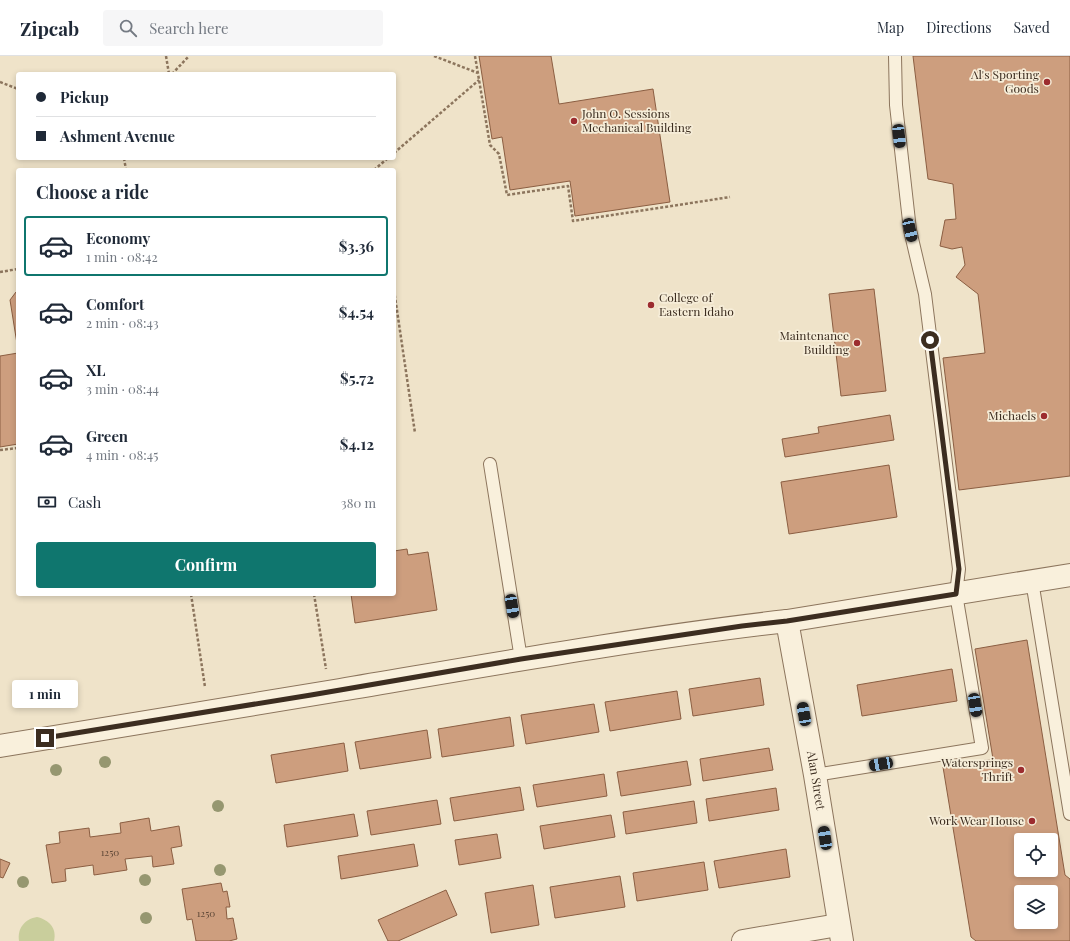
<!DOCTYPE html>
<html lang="en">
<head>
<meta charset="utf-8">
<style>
	:root { --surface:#fff; --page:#f6f6f7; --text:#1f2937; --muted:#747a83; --line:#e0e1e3; --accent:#0f766e }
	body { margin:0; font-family:"Playfair Display",serif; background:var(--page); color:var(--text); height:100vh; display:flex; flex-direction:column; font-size:15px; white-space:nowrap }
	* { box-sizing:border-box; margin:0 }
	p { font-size:13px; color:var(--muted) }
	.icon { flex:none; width:22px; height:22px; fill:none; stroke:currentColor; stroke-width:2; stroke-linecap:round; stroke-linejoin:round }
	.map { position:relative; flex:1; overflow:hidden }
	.details { position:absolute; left:16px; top:112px; width:380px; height:428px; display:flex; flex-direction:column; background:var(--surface); border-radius:4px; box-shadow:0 2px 6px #0003 }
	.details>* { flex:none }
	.hud { position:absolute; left:16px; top:16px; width:380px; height:88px; border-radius:4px; box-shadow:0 2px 6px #0003; display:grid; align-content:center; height:88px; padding:0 20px; background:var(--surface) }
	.fabs { position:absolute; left:1014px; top:777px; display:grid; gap:8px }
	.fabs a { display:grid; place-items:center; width:44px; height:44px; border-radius:4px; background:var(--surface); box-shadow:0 2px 6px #0003; font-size:20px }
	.end { position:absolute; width:18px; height:18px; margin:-9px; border:5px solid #3c2d20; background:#fff; box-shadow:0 0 0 2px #fff }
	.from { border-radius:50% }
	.bubble { position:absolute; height:28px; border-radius:4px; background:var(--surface); box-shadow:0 2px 6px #0003; font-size:13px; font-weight:700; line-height:28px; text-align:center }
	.car { position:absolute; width:12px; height:24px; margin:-12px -6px; border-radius:5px; box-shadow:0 0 3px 1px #0007; background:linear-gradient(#222 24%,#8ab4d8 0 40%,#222 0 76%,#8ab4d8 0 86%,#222 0) }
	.hud b { display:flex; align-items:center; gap:14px; height:38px; font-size:15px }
	.hud b+b { border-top:1px solid var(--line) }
	.hud i { width:10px; height:10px; background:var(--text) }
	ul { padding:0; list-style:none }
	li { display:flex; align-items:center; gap:12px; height:60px; margin:0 8px 6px; padding:0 12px; border:2px solid transparent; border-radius:4px }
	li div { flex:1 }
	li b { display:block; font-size:15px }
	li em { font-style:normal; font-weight:700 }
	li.on { border-color:var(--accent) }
	li>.icon { width:36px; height:36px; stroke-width:1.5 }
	h2 { padding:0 20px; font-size:18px; line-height:48px }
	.pay { display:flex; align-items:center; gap:10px; height:44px; padding:0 20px; font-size:15px }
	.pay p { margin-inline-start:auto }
	.button { display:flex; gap:8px; margin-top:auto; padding:8px 20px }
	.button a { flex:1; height:46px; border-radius:4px; background:var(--accent); color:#fff; font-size:16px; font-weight:700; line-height:46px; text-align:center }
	header { display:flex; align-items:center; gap:24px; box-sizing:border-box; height:56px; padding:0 20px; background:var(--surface); border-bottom:1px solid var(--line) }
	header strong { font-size:19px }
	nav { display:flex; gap:22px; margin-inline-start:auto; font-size:14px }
	.search { width:280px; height:36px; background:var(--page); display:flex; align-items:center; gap:10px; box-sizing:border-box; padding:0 14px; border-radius:4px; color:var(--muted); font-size:15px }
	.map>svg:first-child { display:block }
	.green { fill:#c9ce9c }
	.building { fill:#cd9e7e; stroke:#8b5e42; fill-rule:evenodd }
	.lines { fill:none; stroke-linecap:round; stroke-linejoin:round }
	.service-casing { stroke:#8c755d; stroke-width:14 }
	.minor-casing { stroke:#8c755d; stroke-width:24 }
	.tertiary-casing { stroke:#8c755d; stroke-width:24 }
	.path { stroke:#8c755d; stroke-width:2.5; stroke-dasharray:3 2; stroke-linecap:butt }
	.service { stroke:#f9f0dc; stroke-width:12 }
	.minor { stroke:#f9f0dc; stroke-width:22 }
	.tertiary { stroke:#f9f0dc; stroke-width:22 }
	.tree { fill:#969770 }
	.route { stroke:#3c2d20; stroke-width:5 }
	.poi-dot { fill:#9c2c2f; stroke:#f6edd8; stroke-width:1.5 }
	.labels { text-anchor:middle; stroke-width:3.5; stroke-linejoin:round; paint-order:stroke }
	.number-label { font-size:10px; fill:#604938 }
	.poi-label { font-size:12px; fill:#3c2d20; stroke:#f6edd8; text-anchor:end }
	.street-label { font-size:12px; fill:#3c2d20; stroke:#f6edd8 }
</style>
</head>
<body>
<header>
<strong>Zipcab</strong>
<div class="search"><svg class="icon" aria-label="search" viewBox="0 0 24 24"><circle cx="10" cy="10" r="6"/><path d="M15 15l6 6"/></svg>Search here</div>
<nav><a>Map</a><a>Directions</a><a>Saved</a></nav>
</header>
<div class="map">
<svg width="1070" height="885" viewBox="0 0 1070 885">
	<rect width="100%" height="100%" fill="#efe3c9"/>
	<path class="green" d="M 37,861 C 49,864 57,872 54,885 L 19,885 C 17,872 25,863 37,861 Z"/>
	<path class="building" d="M 479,0 L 551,0 L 559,48 L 653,33 L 670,146 L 575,160 L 570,125 L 510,134 L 502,81 L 492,83 Z
		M 913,0 L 1070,0 L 1070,420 L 959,434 L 943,302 L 985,297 L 978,238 L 956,221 L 965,209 L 962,191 L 952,193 L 940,190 L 945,164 L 956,163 L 953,128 L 928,123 Z
		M 874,233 L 886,335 L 841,340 L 829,238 Z
		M 16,236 L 18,236 L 18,294 L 10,244 Z
		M 18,297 L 18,388 L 0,391 L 0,300 Z
		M 890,359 L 894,384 L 785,401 L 782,383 L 819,377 L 818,371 Z
		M 889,409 L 897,461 L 789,478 L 781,426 Z
		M 407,493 L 408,499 L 428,496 L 437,554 L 355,567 L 351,538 L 394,538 L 394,495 Z
		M 1027,584 L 1065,819 L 1070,823 L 1070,885 L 976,885 L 971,881 L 943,711 L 993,703 L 975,593 ZM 1021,784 L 1051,784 L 1051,814 L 1021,814 ZM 1021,836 L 1051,836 L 1051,866 L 1021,866 Z
		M 952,613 L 957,645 L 862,660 L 857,629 Z
		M 760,622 L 764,649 L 693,660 L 689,633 Z
		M 677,635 L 681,663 L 610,675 L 605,646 Z
		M 594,648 L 599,676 L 526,688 L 521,659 Z
		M 510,661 L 514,690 L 442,701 L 438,673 Z
		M 427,674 L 431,702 L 360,713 L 355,686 Z
		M 344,687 L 348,715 L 276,727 L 271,699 Z
		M 769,692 L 773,714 L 703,725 L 700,703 Z
		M 687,705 L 691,729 L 621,740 L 617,716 Z
		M 604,718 L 607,740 L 537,751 L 533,729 Z
		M 520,731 L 524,754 L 454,765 L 450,742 Z
		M 776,732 L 779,754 L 709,765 L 706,743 Z
		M 437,744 L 441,768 L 371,779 L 367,755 Z
		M 694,745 L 697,767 L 626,778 L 623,756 Z
		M 354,758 L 358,780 L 287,791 L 284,769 Z
		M 611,759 L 615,781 L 544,793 L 540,770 Z
		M 149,762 L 151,775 L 179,770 L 182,790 L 171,792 L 174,808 L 153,811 L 152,800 L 125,803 L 127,814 L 94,819 L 93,809 L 65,813 L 66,825 L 52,827 L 46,789 L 60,787 L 59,776 L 89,772 L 90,781 L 121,777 L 120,767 Z
		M 497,778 L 501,802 L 459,809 L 455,784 Z
		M 414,788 L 418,810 L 341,823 L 338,800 Z
		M 786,793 L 790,821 L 719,832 L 714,805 Z
		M 0,803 L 10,807 L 3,822 L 0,821 Z
		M 704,806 L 708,834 L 637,845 L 633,817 Z
		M 620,820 L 625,851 L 555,862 L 550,831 Z
		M 221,827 L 223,836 L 227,835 L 230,851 L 226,851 L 227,863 L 233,862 L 237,883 L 229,885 L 196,885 L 192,863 L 187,864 L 182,833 Z
		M 533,829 L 539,869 L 491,877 L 485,837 Z
		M 446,834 L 457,859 L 398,885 L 388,885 L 378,864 Z"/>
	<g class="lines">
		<g class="service-casing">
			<path id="service" d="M 490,408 L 521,603
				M 1032,525 L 1070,758
				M 815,719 L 982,692 L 956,538 L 959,513 L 925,238 L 910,174 L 896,49 L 895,0"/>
		</g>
		<g class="minor-casing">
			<g id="minor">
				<path id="s1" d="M 787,565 L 815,719 L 842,885"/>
				<path d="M 743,885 L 838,869"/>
			</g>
		</g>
		<g class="tertiary-casing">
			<path id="tertiary" d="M 0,690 C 113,671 227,653 340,634 C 489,609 638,582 787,565 L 1070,519"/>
		</g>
		<path class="path" d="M 166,0 L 169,18
			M 434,0 L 478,17
			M 475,0 L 490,89 L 499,98 L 507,139 L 568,130 L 573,165 L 730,141
			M 172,18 L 189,0
			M 0,26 L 18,33
			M 394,97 L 479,24
			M 124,102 L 126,114
			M 374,114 L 388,102
			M 0,216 L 18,213
			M 394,234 L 415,377
			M 0,394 L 18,392
			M 191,538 L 205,631
			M 314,538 L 326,613"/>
		<use href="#service" class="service"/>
		<use href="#minor" class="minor"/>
		<use href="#tertiary" class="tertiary"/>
	</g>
	<g class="tree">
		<circle cx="105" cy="706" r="6"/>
		<circle cx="56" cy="714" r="6"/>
		<circle cx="218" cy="750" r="6"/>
		<circle cx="220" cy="814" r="6"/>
		<circle cx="145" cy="824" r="6"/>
		<circle cx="23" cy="826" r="6"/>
		<circle cx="146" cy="862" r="6"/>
	</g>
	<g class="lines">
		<path class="route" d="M 45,682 L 311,639 L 521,603 L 742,570 L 787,565 L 956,538 L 959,513 L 930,284"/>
	</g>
	<g class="poi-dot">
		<circle cx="1047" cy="26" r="4"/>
		<circle cx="574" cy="65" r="4"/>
		<circle cx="651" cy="249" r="4"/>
		<circle cx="857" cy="287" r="4"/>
		<circle cx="1044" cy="360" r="4"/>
		<circle cx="1021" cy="714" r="4"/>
		<circle cx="1032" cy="765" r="4"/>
	</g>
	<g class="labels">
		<g class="number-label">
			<text x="110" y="800">1250</text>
			<text x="206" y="861">1250</text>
		</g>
		<g class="poi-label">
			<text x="1039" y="23">Al's Sporting<tspan x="1039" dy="14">Goods</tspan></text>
			<text x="582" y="62" text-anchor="start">John O. Sessions<tspan x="582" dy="14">Mechanical Building</tspan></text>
			<text x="659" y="246" text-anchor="start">College of<tspan x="659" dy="14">Eastern Idaho</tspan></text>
			<text x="849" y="284">Maintenance<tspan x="849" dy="14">Building</tspan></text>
			<text x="1036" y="364">Michaels</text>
			<text x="1013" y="711">Watersprings<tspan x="1013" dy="14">Thrift</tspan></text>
			<text x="1024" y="769">Work Wear House</text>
		</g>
		<g class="street-label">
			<text dy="4" stroke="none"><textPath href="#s1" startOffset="162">Alan Street</textPath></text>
		</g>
	</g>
</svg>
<div class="fabs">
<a><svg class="icon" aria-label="locate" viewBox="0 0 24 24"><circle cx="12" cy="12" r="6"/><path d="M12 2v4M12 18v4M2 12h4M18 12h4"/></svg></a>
<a><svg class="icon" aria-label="layers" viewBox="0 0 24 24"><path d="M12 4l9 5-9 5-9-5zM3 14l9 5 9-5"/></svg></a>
</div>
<i class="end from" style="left:930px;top:284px"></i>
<i class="end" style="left:45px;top:682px"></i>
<div class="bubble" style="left:12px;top:624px;width:66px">1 min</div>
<i class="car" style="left:899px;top:80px;rotate:174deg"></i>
<i class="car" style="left:910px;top:174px;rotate:167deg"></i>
<i class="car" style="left:512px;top:550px;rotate:171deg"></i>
<i class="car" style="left:975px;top:649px;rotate:171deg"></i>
<i class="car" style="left:804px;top:658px;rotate:350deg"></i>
<i class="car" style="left:881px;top:708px;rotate:260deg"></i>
<i class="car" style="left:825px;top:782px;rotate:351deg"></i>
<div class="hud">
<b><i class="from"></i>Pickup</b>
<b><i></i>Ashment Avenue</b>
</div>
<section class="details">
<h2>Choose a ride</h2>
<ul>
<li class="on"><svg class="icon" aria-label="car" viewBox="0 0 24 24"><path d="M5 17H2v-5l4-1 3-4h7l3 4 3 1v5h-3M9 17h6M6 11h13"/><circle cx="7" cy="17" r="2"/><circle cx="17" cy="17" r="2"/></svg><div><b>Economy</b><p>1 min · 08:42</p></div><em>$3.36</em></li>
<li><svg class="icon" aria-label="car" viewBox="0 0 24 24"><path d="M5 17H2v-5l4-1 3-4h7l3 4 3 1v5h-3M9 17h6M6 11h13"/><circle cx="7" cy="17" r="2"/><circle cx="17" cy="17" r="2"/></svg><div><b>Comfort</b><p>2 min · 08:43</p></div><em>$4.54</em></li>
<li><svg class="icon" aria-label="car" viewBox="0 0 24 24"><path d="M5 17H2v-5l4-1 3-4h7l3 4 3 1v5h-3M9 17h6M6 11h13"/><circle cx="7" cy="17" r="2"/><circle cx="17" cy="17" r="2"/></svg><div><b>XL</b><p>3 min · 08:44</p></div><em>$5.72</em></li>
<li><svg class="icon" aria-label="car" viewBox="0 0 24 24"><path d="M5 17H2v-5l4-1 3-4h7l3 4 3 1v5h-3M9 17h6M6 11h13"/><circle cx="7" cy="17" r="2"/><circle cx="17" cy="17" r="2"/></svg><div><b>Green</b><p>4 min · 08:45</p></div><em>$4.12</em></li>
</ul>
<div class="pay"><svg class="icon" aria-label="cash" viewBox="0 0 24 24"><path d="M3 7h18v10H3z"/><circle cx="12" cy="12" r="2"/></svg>Cash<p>380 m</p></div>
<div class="button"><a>Confirm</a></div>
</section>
</div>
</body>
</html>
